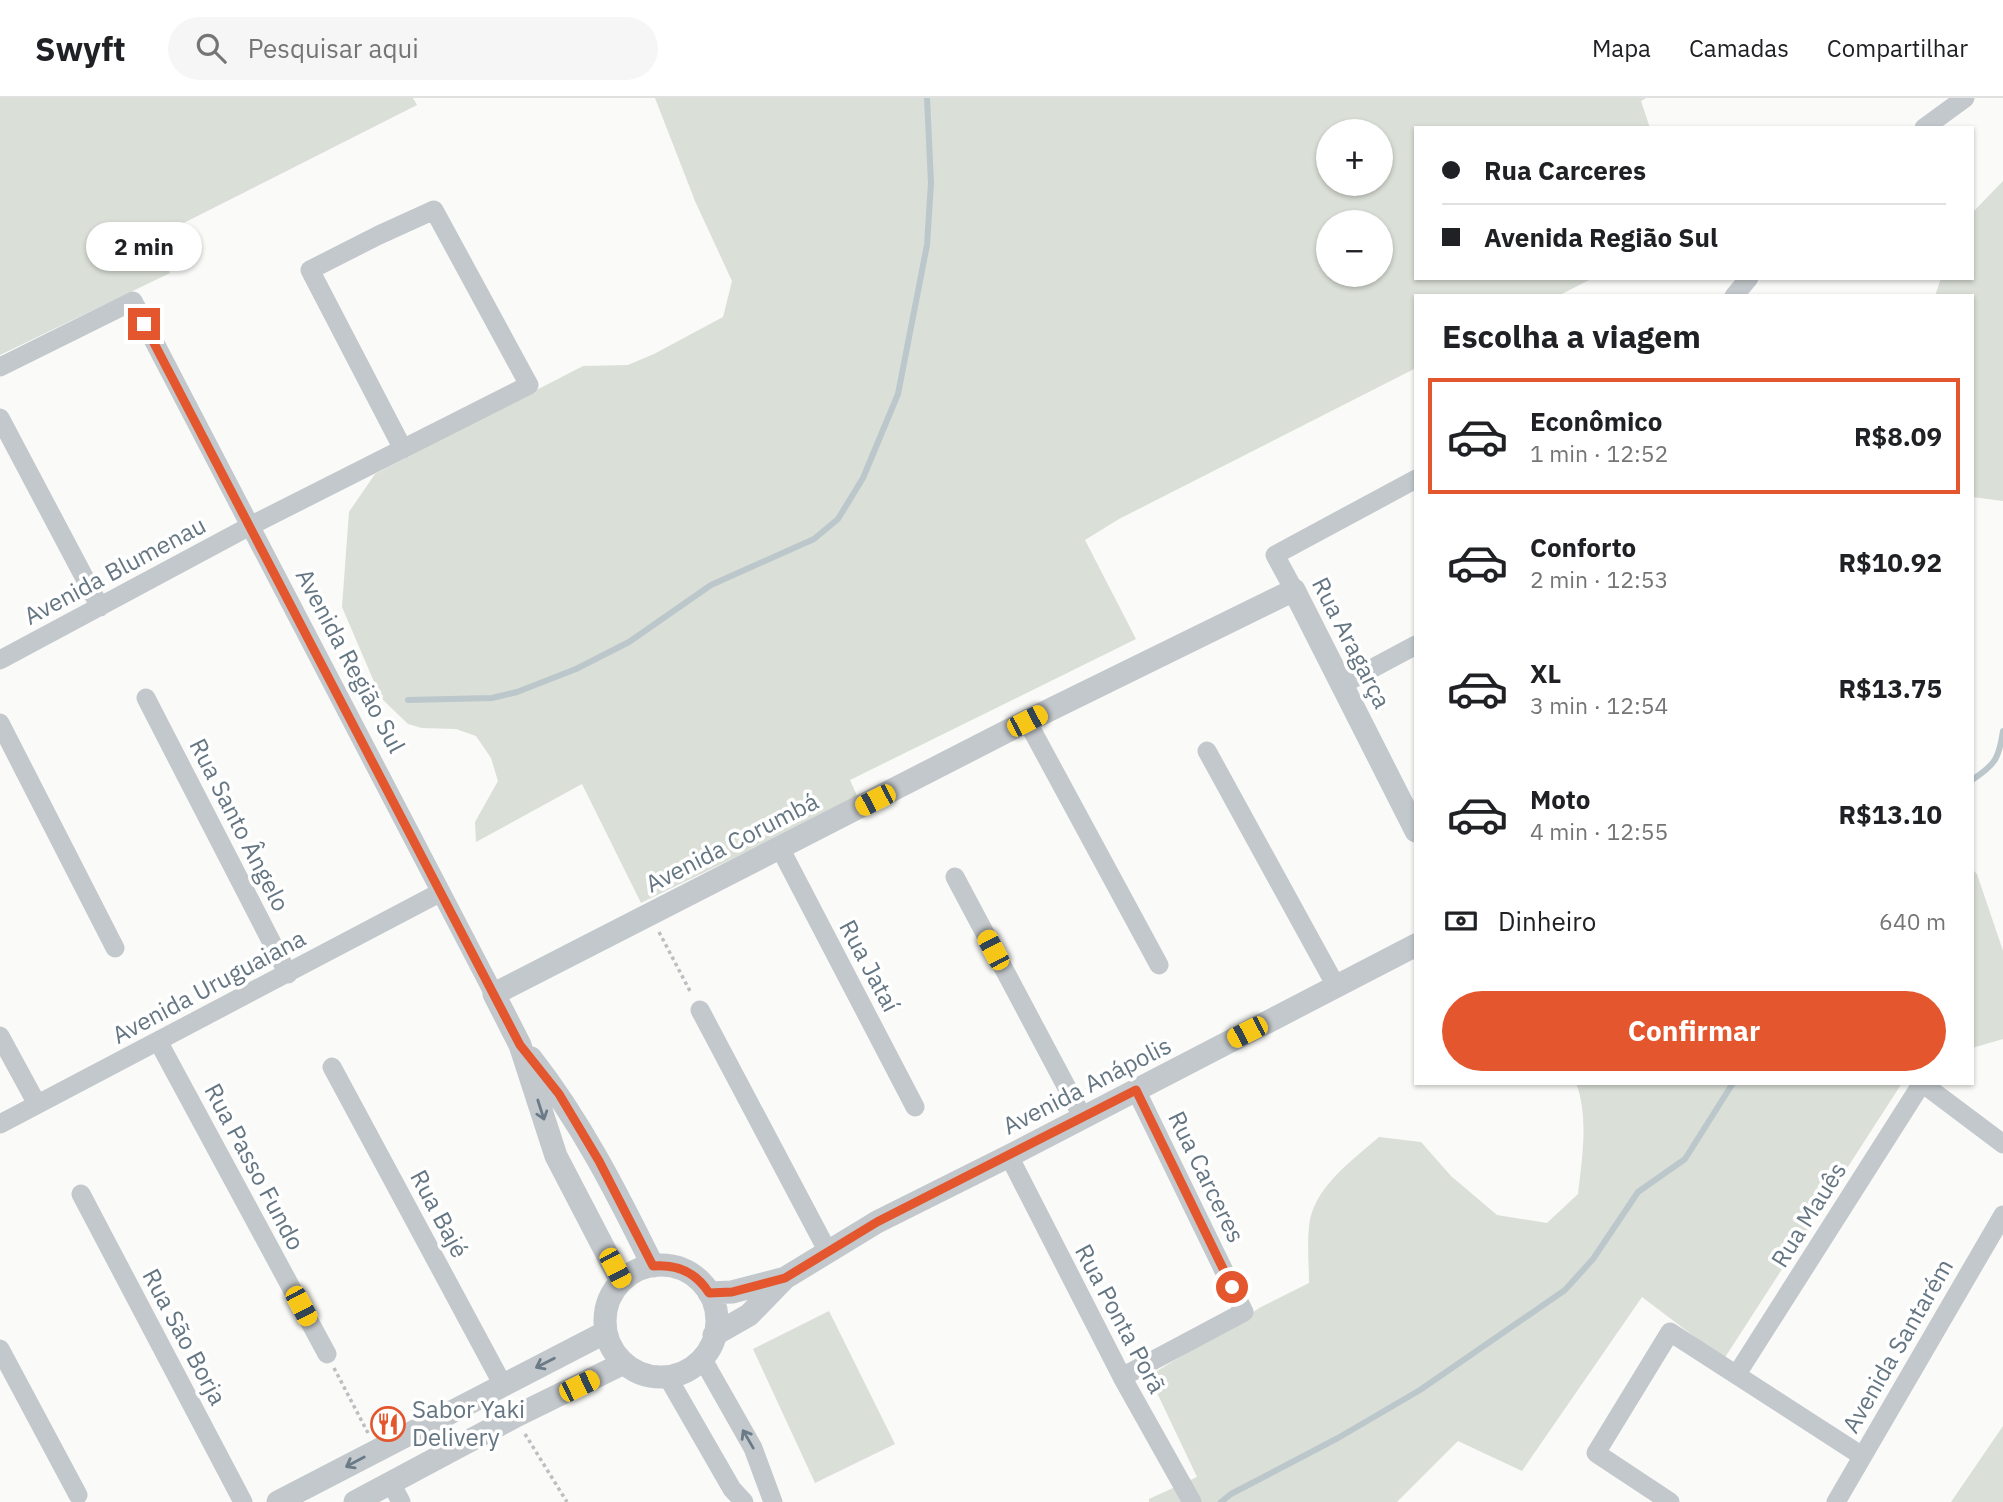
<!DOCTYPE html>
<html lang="pt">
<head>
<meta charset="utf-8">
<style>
	:root { --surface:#fff; --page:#f6f6f6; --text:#202124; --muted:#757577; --line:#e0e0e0; --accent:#e4572e }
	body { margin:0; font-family:"IBM Plex Sans",sans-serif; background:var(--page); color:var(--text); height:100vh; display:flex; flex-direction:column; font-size:26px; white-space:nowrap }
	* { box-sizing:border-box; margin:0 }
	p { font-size:23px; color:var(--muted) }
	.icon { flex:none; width:38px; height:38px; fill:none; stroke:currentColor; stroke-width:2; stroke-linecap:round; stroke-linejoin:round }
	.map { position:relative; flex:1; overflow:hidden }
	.panel { position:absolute; left:1414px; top:196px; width:560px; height:791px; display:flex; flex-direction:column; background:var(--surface); border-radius:0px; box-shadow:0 2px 5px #0004 }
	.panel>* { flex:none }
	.top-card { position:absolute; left:1414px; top:28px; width:560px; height:154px; border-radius:0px; box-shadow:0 2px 5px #0004; display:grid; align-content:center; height:154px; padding:0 28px; background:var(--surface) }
	.fabs { position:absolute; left:1316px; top:21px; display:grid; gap:14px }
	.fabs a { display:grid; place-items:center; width:77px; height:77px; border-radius:50%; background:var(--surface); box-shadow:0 2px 5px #0004; font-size:35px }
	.end { position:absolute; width:32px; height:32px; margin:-16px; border:9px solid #e4572e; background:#fff; box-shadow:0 0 0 4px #fff }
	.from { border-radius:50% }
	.bubble { position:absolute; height:49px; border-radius:24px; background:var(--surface); box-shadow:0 2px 5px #0004; font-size:23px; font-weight:700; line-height:49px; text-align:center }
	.car { position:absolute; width:21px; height:42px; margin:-21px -10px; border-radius:9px; box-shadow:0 0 5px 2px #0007; background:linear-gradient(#f5c518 24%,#345 0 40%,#f5c518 0 76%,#345 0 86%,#f5c518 0) }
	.top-card b { display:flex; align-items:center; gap:24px; height:66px; font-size:26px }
	.top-card b+b { border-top:2px solid var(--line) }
	.top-card i { width:18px; height:18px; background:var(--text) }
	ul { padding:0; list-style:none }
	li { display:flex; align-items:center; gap:21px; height:116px; margin:0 14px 10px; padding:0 14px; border:4px solid transparent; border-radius:0px }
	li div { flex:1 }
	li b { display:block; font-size:26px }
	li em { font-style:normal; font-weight:700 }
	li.on { border-color:var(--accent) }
	li>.icon { width:63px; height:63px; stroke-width:1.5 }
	h2 { padding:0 28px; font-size:32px; line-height:84px }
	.pay { display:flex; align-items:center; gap:18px; height:77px; padding:0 28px; font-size:26px }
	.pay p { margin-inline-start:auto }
	.action { display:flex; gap:14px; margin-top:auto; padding:14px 28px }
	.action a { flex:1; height:80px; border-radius:42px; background:var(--accent); color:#fff; font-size:28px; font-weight:700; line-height:80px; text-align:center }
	header { display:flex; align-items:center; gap:42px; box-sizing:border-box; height:98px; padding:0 35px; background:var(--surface); border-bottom:2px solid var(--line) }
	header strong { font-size:33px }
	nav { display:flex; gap:38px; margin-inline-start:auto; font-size:24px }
	.search { width:490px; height:63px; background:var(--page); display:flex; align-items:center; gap:18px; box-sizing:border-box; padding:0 24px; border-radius:38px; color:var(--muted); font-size:26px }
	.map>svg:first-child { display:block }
	.green { fill:#dadfd7; fill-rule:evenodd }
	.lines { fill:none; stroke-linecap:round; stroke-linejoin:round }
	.stream { stroke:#bbc7cb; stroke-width:6 }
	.path { stroke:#bbbfc2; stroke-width:3.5; stroke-dasharray:3.5 3.5; stroke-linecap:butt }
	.minor { stroke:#c3c8cc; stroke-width:19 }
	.tertiary { stroke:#c3c8cc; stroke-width:23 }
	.oneway { stroke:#6a7a87 }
	.route { stroke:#e4572e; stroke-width:9 }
	.labels { text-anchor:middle; stroke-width:7; stroke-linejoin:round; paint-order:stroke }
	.street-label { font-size:24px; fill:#657683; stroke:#fff }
	.poi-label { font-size:24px; fill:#657683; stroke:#fff; text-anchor:start }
</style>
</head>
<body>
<header>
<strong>Swyft</strong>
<div class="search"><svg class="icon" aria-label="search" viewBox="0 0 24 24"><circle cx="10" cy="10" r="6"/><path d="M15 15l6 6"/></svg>Pesquisar aqui</div>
<nav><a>Mapa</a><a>Camadas</a><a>Compartilhar</a></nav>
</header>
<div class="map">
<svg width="2003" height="1404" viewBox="0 0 2003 1404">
	<rect width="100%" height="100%" fill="#fafaf8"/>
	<path class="green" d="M 0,0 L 413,0 L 417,7 L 150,142 L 170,175 L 0,257 Z
		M 655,0 L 1646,0 L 1641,3 L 1650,30 L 1416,30 L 1416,180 L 1593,180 L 1558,198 L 1416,198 L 1416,270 L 1119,421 L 1085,442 L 1136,541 L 850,682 L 858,700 L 641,805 L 582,686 L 476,744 L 475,724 L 498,683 L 491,660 L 476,638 L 456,631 L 422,630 L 408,626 L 381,600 L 342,509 L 349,414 L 375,376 L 440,342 L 583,268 L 628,267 L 654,256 L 723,219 L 732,183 L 695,103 ZM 1328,33 L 1381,33 L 1381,86 L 1328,86 ZM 1328,124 L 1381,124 L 1381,177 L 1328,177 Z
		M 2003,83 L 2003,403 L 1972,399 L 1972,198 L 1935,198 L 1941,180 L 1972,180 L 1972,115 Z
		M 1972,771 L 1977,776 L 2003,853 L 2003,941 L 1972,950 Z
		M 1576,985 L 1902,985 L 1724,1261 L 1642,1199 L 1522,1373 L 1458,1343 L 1397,1404 L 1149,1404 L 1149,1401 L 1197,1379 L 1149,1278 L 1261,1209 L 1309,1185 C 1309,1166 1307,1147 1309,1129 C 1312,1090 1353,1062 1379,1039 L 1421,1044 L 1451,1078 L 1497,1117 L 1547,1125 L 1578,1096 C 1582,1061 1589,1019 1576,985 Z
		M 829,1213 L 895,1346 L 815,1385 L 753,1251 Z
		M 2003,1328 L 2003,1404 L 1951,1404 Z"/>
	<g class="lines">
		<path class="stream" d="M 408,602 L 492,600 L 517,594 L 576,571 L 629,544 L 711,487 L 814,441 L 838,421 L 863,380 L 898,296 L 927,147 L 931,85 L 927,0
			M 1972,682 C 1996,666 1999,660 2003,633
			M 1221,1404 L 1231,1396 L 1338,1340 L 1420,1292 L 1565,1192 L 1593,1161 L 1638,1094 L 1685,1061 L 1733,985"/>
		<path class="path" d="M 659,834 L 691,895
			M 334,1270 L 368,1335
			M 525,1336 L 567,1404"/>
		<path class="minor" d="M 1924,30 L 1965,0
			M 1734,198 L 1749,180
			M 0,269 L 133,203 L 494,896
			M 0,320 L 100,509
			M 1294,492 L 1275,457 L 1416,381
			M 0,562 L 250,428 L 529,287 L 434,112 L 379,137 L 310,172 L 403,351
			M 1343,586 L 1416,547
			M 146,600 L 288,876
			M 1027,623 L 1159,867
			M 0,625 L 115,850
			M 1207,653 L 1336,888
			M 780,750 L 915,1009
			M 955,779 L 1083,1020
			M 700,912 L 827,1152
			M 0,938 L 37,1006
			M 158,943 L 327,1256
			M 332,969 L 503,1287
			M 0,1026 L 441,794
			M 1009,1058 L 1122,1279 L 1192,1404
			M 81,1096 L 243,1404
			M 0,1251 L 78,1397
			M 702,1260 L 753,1350 L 773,1404
			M 1737,1276 L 1922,985 L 2003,1046
			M 667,1278 L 732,1391 L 744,1404
			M 1122,1279 L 1244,1214 L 1136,992
			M 391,1385 L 401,1404
			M 1670,1404 L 1596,1355 L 1670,1234 L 1862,1358
			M 1836,1404 L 2003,1117"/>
		<path class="tertiary" d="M 531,960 C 581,1024 617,1095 653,1168
			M605 1223a56 56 0 1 1 112 0a56 56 0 1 1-112 0Z
			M 621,1183 L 556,1058 L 520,947 L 494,896 L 1027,623 L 1294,492 L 1416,733
			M 709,1195 L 732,1194 L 782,1181
			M 714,1237 L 749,1217 L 785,1180 L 877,1124 L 1009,1058 L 1416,847
			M 278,1404 L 606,1234
			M 355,1404 L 514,1319 L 624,1265"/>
	</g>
	<defs><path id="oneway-shaft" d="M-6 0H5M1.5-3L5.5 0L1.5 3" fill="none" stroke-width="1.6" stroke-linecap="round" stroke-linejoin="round" transform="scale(1.75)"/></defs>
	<g class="oneway">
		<use href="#oneway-shaft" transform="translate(541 1012) rotate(72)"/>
		<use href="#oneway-shaft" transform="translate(545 1265) rotate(153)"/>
		<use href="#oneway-shaft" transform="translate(748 1341) rotate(-120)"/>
		<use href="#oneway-shaft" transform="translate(355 1364) rotate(152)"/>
	</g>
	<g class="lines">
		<path class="route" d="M 144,226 L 520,947 L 559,996 L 599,1063 L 653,1168 C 677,1166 696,1174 709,1195 L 732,1194 L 785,1180 L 877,1124 L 1136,992 L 1232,1189"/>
	</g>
	<defs>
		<g id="restaurant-ring" transform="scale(1.75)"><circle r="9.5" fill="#fff" stroke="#e4572e" stroke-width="1.5"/><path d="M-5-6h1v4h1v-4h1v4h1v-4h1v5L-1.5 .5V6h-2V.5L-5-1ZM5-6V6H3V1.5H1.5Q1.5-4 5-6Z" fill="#e4572e"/></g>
	</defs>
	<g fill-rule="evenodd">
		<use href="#restaurant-ring" x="388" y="1326"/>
	</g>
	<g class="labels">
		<g class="street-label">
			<text transform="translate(115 473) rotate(-28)" y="8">Avenida Blumenau</text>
			<text transform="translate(1351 545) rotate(63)" y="8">Rua Aragarça</text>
			<text transform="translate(350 563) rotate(62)" y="8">Avenida Região Sul</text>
			<text transform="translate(239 727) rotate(63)" y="8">Rua Santo Ângelo</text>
			<text transform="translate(732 745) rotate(-27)" y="8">Avenida Corumbá</text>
			<text transform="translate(869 868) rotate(62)" y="8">Rua Jataí</text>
			<text transform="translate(209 889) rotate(-28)" y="8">Avenida Uruguaiana</text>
			<text transform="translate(1087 988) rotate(-27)" y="8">Avenida Anápolis</text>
			<text transform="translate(254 1069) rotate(62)" y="8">Rua Passo Fundo</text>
			<text transform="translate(1206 1079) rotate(64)" y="8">Rua Carceres</text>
			<text transform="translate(439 1116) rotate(62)" y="8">Rua Bajé</text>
			<text transform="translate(1809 1117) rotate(-58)" y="8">Rua Mauês</text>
			<text transform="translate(1120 1221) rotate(62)" y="8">Rua Ponta Porã</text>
			<text transform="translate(184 1239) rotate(62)" y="8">Rua São Borja</text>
			<text transform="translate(1898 1248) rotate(-60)" y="8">Avenida Santarém</text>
		</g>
		<g class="poi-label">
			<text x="412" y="1320">Sabor Yaki<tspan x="412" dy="28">Delivery</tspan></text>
		</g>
	</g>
</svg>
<div class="fabs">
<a>+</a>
<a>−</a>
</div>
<i class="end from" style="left:1232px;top:1189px"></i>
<i class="end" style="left:144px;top:226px"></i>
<div class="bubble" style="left:86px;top:124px;width:116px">2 min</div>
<i class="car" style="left:1027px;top:623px;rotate:63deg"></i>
<i class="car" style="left:875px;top:702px;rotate:243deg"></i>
<i class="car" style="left:993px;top:852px;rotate:332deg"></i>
<i class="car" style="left:1247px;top:934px;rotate:243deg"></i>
<i class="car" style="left:615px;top:1170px;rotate:152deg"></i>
<i class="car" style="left:301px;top:1208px;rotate:152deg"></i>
<i class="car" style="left:579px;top:1288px;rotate:64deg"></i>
<div class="top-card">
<b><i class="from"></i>Rua Carceres</b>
<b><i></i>Avenida Região Sul</b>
</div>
<section class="panel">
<h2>Escolha a viagem</h2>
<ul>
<li class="on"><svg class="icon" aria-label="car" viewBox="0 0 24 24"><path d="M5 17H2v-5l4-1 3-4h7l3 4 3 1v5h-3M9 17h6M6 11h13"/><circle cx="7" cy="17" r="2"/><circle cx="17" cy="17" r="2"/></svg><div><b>Econômico</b><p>1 min · 12:52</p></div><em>R$8.09</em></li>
<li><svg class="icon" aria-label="car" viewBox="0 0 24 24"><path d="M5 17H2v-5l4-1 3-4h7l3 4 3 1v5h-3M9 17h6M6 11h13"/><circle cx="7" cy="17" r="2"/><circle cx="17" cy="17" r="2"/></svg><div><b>Conforto</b><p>2 min · 12:53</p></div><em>R$10.92</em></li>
<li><svg class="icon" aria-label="car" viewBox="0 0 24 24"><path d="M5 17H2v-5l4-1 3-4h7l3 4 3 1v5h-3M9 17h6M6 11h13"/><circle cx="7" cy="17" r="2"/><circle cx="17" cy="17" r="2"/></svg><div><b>XL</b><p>3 min · 12:54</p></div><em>R$13.75</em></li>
<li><svg class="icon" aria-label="car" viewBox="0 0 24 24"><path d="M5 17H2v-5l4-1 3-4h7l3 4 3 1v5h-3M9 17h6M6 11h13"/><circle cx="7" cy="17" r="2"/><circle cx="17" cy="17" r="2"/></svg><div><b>Moto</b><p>4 min · 12:55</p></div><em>R$13.10</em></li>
</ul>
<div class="pay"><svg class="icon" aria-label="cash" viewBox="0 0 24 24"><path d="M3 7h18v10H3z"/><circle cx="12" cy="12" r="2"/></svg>Dinheiro<p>640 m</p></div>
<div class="action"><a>Confirmar</a></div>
</section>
</div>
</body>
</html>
